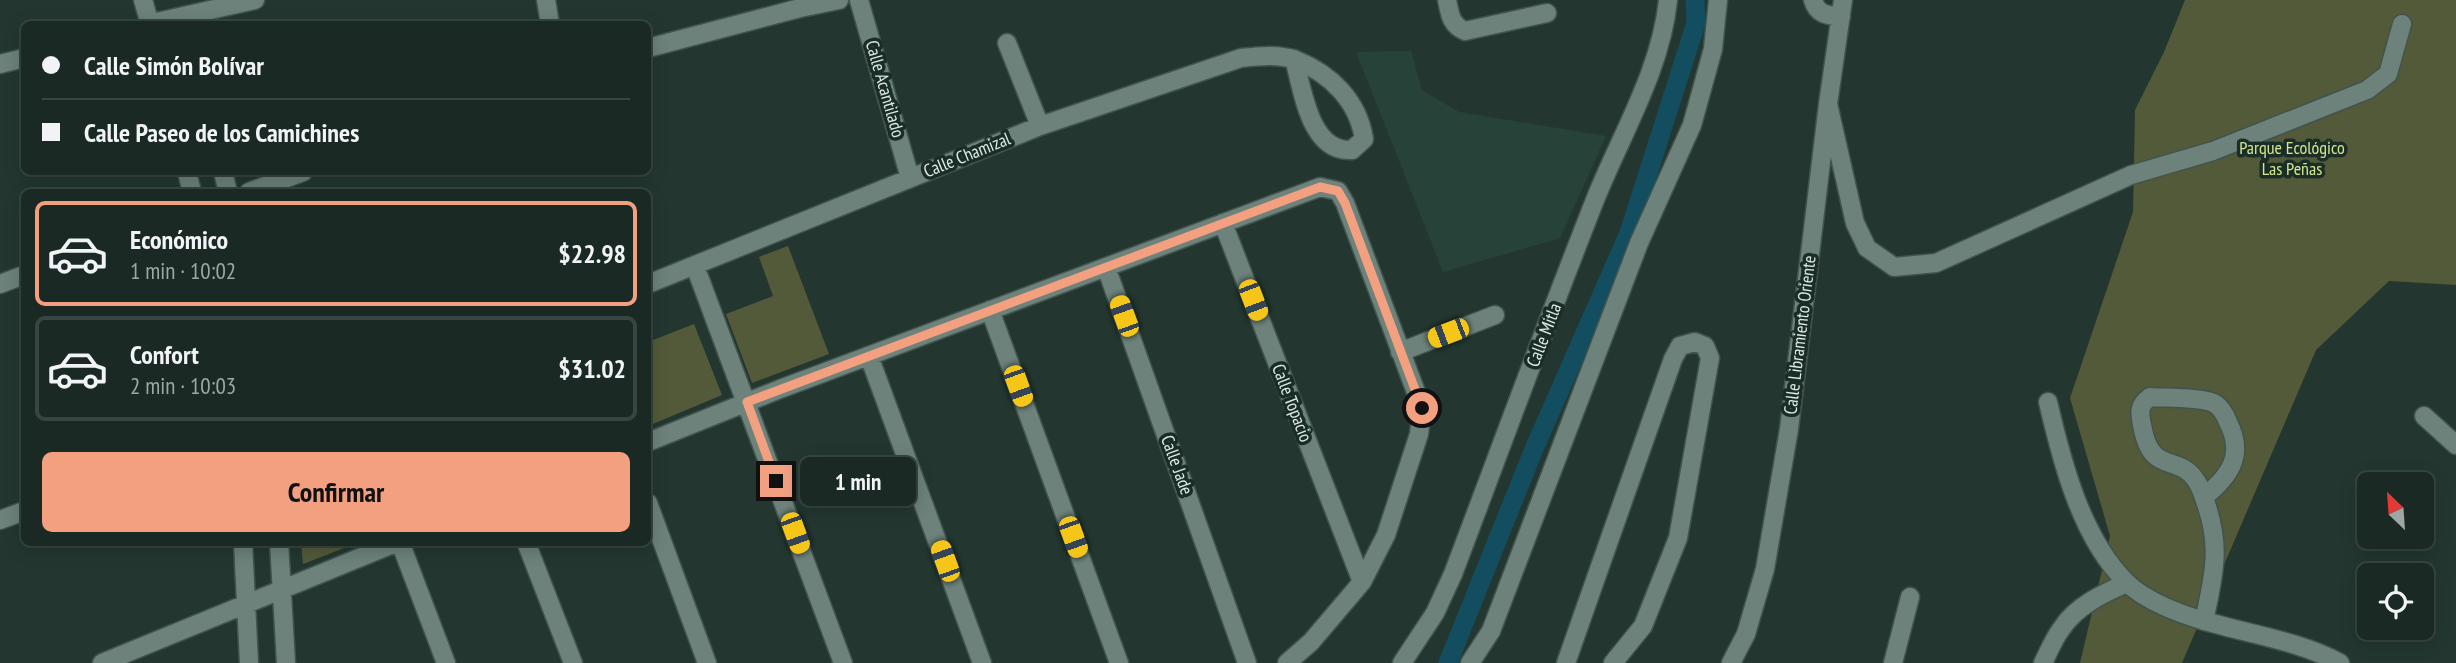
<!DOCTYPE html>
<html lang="es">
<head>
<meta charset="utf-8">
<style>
	:root { --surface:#1a2924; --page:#23312c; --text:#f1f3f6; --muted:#9fa6a6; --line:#384541; --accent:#f2a080 }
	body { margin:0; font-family:"PT Sans Narrow",sans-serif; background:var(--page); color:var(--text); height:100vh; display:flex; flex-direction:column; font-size:26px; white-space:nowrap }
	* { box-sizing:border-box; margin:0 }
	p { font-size:23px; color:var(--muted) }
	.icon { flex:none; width:38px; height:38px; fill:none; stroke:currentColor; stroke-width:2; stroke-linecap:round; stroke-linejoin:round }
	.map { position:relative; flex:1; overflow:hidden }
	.side { position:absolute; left:21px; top:189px; width:630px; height:357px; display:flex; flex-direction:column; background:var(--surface); border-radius:10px; box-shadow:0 4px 18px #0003,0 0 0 2px var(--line) }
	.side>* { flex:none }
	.guide { position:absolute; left:21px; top:21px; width:630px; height:154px; border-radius:10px; box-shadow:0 4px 18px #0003,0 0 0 2px var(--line); display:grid; align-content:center; height:154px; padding:0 21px; background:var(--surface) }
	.needle { width:46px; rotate:335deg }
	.buttons { position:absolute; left:2357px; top:472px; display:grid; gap:14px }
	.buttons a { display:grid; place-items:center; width:77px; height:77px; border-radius:10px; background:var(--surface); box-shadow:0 4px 18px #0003,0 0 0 2px var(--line); font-size:35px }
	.end { position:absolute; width:32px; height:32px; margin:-16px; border:9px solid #f2a080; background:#111; box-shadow:0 0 0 4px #111 }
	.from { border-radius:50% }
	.bubble { position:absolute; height:49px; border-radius:10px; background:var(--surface); box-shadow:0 4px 18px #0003,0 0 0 2px var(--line); font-size:23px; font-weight:700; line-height:49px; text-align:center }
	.car { position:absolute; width:21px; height:42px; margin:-21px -10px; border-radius:9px; box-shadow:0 0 5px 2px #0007; background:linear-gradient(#f5c518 24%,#345 0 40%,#f5c518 0 76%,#345 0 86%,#f5c518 0) }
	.guide b { display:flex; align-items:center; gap:24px; height:66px; font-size:26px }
	.guide b+b { border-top:2px solid var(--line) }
	.guide i { width:18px; height:18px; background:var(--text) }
	ul { padding:12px 0 0; list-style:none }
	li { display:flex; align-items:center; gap:21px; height:105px; margin:0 14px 10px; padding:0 7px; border:4px solid var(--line); border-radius:10px }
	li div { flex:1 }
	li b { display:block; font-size:26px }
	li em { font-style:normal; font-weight:700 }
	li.on { border-color:var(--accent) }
	li>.icon { width:63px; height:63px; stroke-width:1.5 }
	.button { display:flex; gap:14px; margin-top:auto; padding:14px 21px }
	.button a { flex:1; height:80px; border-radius:10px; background:var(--accent); color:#111; font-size:28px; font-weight:700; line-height:80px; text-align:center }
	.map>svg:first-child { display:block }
	.built { fill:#274339 }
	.park { fill:#535a39 }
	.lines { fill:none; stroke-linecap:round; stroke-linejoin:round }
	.canal { stroke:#124e5f; stroke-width:19 }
	.minor-casing { stroke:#42534e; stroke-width:21 }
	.minor { stroke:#6c827a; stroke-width:18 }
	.route { stroke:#f2a080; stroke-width:9 }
	.labels { text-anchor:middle; stroke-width:7; stroke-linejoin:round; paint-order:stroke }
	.street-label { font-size:18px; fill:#dfebe6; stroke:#1a2d26 }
	.park-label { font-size:18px; fill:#d3e690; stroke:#1a2d26 }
</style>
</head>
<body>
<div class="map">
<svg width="2456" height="663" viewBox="0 0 2456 663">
	<rect width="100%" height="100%" fill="#233730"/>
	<path class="built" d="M 1411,51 L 1422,90 L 1459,112 L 1606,136 L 1560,238 L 1443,272 L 1356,52 Z"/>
	<path class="park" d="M 2185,0 L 2456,0 L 2456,285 L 2389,281 L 2316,350 L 2182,663 L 2080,663 L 2110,536 L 2070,398 L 2133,212 L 2135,110 L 2164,52 Z
		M 788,246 L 829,354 L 752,383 L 726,314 L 773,296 L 759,257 Z
		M 694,324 L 722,395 L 648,426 L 648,342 Z
		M 301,543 L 301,542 L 357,543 L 303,564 Z"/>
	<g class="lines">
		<path class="canal" d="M 1448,663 L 1534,449 L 1629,233 L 1696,23 L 1695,0"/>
		<g class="minor-casing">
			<path id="minor" d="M 143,0 L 150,24
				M 546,0 L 550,24
				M 859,0 L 910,178
				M 1447,0 C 1450,15 1451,25 1465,31 L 1547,13
				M 1813,0 C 1817,15 1828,15 1841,17
				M 148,24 L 255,0
				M 1007,43 L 1040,126
				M 648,48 L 800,8 L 839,0
				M 0,64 L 24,58
				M 1828,104 L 1855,223 L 1867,248 L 1894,267 L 1936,263 L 2131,175 L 2213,151 L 2367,90 L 2388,74 L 2402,24
				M 187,172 L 192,192
				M 223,172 L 228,192
				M 249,192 L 303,172
				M 1223,223 L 1362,582
				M 695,266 L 843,663
				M 1106,267 L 1247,663
				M 0,284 L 24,275
				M 648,284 L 1040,126 L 1241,58 C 1259,56 1279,54 1296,60 C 1331,74 1358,101 1364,139 L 1352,150 C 1310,153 1303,91 1294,59
				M 990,310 L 1119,663
				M 1400,352 L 1495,315
				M 869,356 L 982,663
				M 2048,402 C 2062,462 2081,537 2126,582 C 2146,602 2185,616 2212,623 C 2254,635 2301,642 2340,663
				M 2424,416 L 2456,445
				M 648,442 L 780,389 L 1320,187 L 1338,191 L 1345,203 L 1422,408 L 1419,434 L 1386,535 L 1362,582 L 1311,642 L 1287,663
				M 648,503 L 707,663
				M 0,520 L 24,511
				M 243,542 L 249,663
				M 279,542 L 286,663
				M 400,542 L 446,663
				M 526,542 L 573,663
				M 2204,621 C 2214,574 2222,546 2204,498 C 2202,492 2199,484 2195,479 C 2176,453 2151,476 2142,425 C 2139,411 2139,405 2150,397 C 2166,398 2197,397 2211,402 C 2219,404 2225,414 2228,422 C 2245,455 2230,476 2204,497
				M 102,663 L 398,542
				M 1402,663 L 1435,613 L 1453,574 C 1500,450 1546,324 1595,200 C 1621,135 1661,70 1668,0
				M 1470,663 L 1491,631 L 1639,243 L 1692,125 L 1713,49 L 1718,0
				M 1566,663 L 1673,359 L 1680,346 L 1695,342 L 1705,346 L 1710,358 L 1678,538 L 1643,626 L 1613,663
				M 1731,663 L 1746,634 L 1765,569 L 1789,429 L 1828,104 L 1843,0
				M 1893,663 L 1910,597
				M 2043,663 C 2049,651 2054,638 2062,628 C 2076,606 2104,593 2127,583"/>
		</g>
		<use href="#minor" class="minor"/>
	</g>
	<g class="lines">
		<path class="route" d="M 776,481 L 747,402 L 1320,187 L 1338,191 L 1345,203 L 1422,408"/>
	</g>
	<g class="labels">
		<g class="street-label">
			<text transform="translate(885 89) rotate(74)" y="6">Calle Acantilado</text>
			<text transform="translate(967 155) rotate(-22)" y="6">Calle Chamizal</text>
			<text transform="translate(1544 335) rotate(-69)" y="6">Calle Mitla</text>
			<text transform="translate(1800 335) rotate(-83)" y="6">Calle Libramiento Oriente</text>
			<text transform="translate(1292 403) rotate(69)" y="6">Calle Topacio</text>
			<text transform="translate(1177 465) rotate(70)" y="6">Calle Jade</text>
		</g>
		<g class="park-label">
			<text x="2292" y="154">Parque Ecológico<tspan x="2292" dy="21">Las Peñas</tspan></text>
		</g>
	</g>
</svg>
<div class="buttons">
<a><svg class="needle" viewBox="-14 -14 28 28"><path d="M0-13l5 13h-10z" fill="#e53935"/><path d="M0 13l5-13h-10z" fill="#9fa6a6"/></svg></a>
<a><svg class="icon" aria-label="locate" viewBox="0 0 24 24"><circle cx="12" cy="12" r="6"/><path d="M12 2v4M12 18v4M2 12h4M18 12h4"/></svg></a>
</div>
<i class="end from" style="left:1422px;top:408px"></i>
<i class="end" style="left:776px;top:481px"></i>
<div class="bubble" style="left:800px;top:457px;width:116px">1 min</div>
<i class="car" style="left:1253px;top:300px;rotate:159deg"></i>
<i class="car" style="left:1124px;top:316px;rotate:340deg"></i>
<i class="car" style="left:1448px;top:333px;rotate:249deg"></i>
<i class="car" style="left:1018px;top:386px;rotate:160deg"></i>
<i class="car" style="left:795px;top:533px;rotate:160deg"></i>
<i class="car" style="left:1073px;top:537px;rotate:160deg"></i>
<i class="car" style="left:945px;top:561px;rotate:340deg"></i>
<div class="guide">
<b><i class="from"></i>Calle Simón Bolívar</b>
<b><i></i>Calle Paseo de los Camichines</b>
</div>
<section class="side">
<ul>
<li class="on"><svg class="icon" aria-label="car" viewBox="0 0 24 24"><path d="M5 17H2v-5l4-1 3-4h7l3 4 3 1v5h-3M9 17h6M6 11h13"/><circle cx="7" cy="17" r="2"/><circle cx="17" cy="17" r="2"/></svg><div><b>Económico</b><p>1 min · 10:02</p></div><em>$22.98</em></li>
<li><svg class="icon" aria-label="car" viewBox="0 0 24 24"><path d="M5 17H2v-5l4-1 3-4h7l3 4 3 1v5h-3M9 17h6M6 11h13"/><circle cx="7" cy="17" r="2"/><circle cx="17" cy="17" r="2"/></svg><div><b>Confort</b><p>2 min · 10:03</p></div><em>$31.02</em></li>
</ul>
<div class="button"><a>Confirmar</a></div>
</section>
</div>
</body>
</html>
